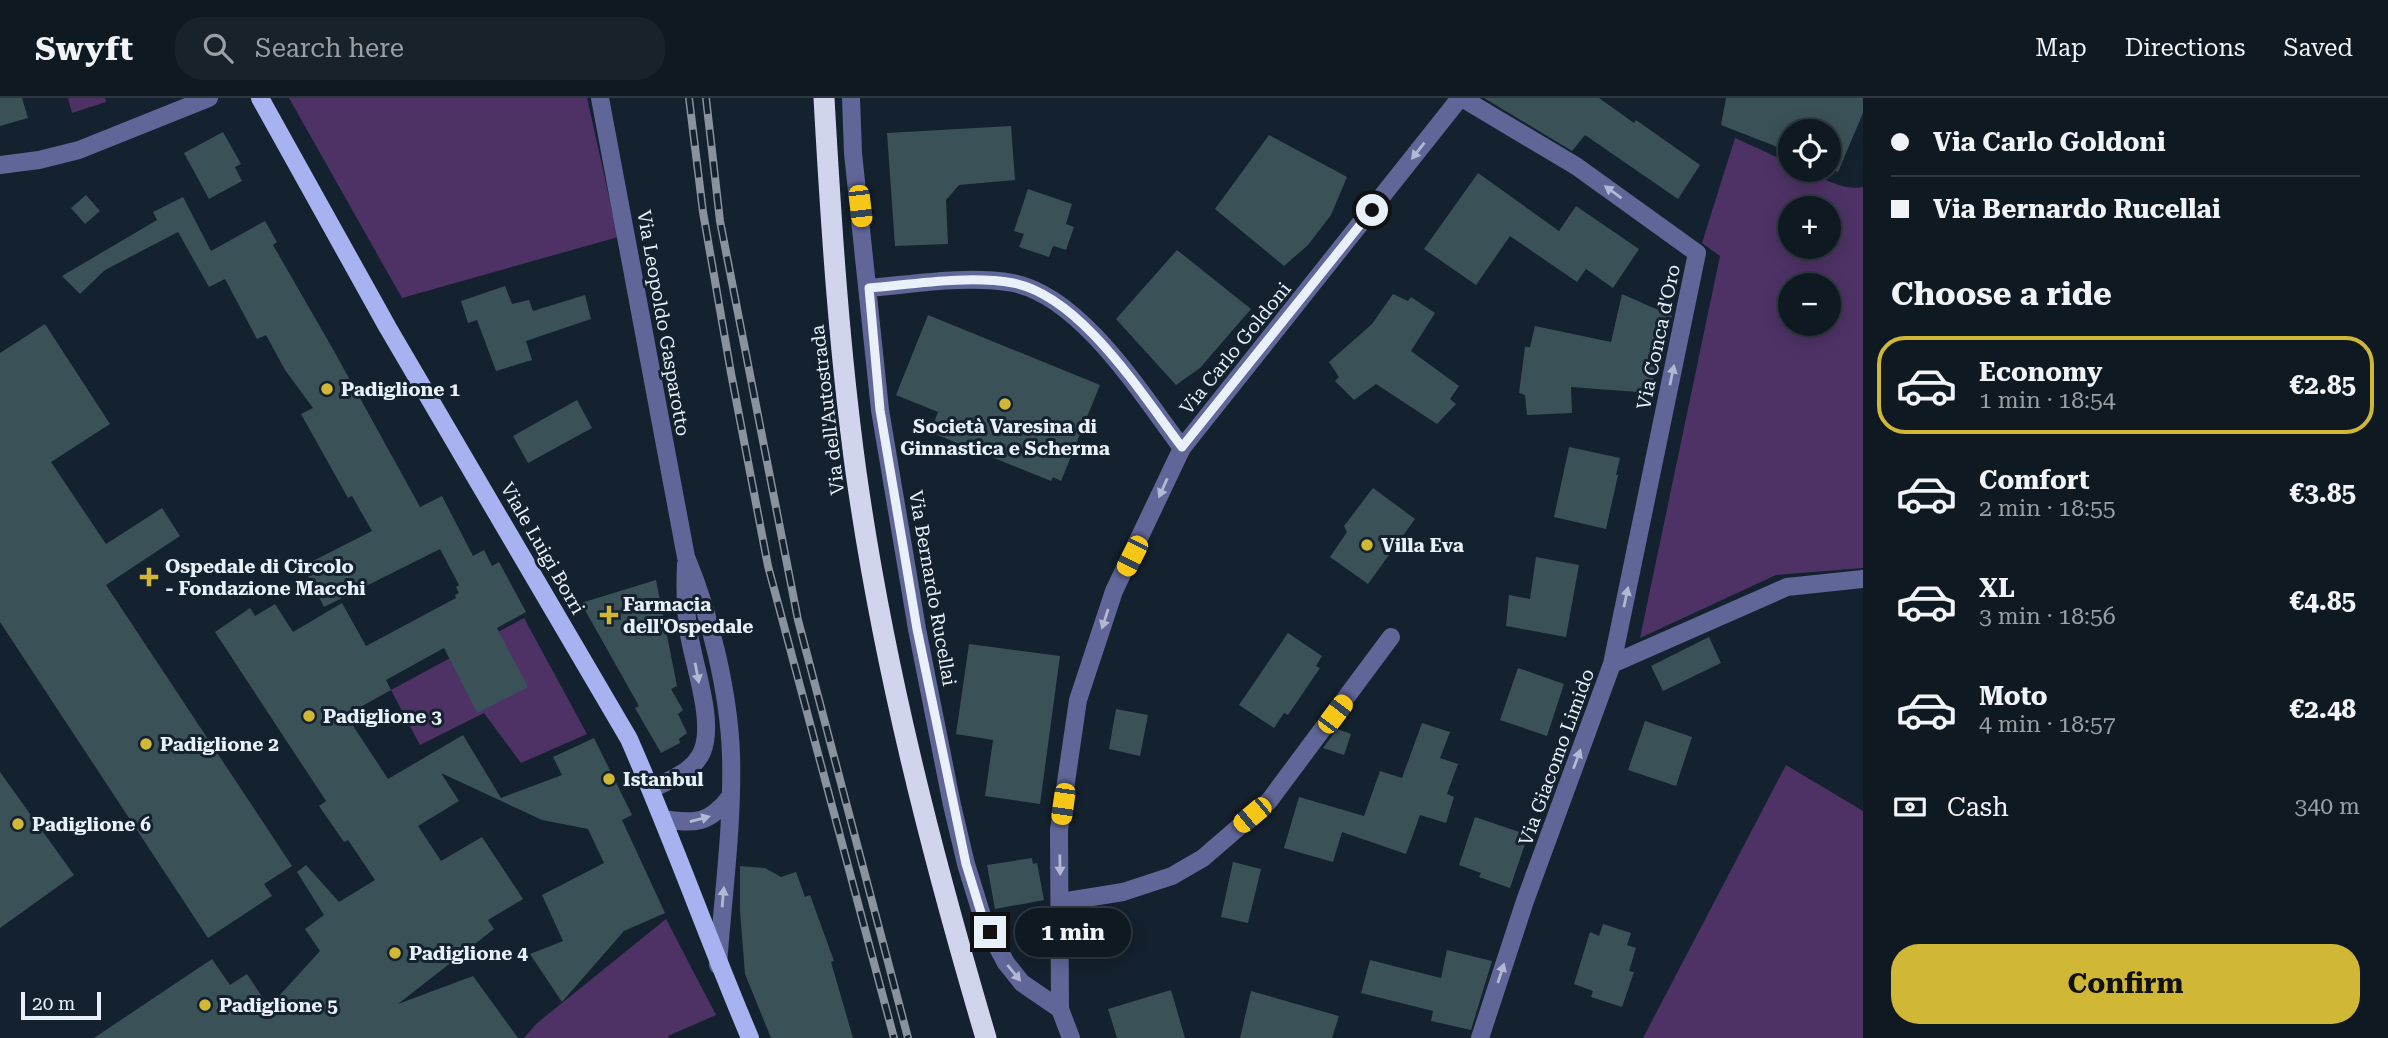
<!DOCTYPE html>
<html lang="en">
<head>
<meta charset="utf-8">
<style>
	:root { --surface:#0f1922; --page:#18222a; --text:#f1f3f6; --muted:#9ba0a5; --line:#2f3840; --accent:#d0b836 }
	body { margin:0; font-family:"Roboto Serif",serif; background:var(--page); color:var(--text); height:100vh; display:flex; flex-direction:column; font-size:26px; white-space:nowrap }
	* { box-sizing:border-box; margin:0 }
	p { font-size:23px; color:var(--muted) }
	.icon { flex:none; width:38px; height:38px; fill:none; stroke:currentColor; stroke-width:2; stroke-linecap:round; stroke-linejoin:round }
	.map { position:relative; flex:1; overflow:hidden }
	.panel { display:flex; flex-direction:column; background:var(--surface); width:525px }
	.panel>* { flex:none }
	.hud { display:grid; align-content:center; height:154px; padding:0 28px; background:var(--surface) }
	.fabs { position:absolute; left:1778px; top:21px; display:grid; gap:14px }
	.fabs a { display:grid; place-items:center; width:63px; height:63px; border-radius:50%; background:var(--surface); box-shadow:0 4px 18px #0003,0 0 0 2px var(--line); font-size:35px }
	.scale { position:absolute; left:21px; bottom:18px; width:80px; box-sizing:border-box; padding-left:7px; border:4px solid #e8f1f9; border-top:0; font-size:19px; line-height:24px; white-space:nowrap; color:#e8f1f9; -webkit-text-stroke:5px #14212e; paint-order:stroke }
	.end { position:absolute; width:32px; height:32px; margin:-16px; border:9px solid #e8f1f9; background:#111; box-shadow:0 0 0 4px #111 }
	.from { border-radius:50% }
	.bubble { position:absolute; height:49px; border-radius:24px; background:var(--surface); box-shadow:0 4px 18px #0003,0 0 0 2px var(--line); font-size:23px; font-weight:700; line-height:49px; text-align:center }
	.car { position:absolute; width:21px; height:42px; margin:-21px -10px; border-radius:9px; box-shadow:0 0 5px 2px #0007; background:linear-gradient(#f5c518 24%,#345 0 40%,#f5c518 0 76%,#345 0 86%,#f5c518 0) }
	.hud b { display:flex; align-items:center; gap:24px; height:66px; font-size:26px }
	.hud b+b { border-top:2px solid var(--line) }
	.hud i { width:18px; height:18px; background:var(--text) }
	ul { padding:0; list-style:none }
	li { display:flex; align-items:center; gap:21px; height:98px; margin:0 14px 10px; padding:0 14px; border:4px solid transparent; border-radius:28px }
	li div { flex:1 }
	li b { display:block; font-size:26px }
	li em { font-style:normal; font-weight:700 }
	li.on { border-color:var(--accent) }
	li>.icon { width:63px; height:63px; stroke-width:1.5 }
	h2 { padding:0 28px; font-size:32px; line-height:84px }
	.pay { display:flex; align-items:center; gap:18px; height:77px; padding:0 28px; font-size:26px }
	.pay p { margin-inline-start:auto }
	.cta { display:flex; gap:14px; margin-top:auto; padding:14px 28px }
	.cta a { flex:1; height:80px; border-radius:28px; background:var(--accent); color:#111; font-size:28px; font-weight:700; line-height:80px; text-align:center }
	header { display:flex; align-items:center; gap:42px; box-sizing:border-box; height:98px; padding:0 35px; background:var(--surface); border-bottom:2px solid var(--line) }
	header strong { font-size:33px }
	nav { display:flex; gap:38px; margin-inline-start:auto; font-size:24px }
	.search { width:490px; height:63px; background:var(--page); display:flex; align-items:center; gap:18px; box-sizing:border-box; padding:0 24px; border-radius:28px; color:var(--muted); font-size:26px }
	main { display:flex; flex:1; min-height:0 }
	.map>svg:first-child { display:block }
	.green { fill:#4e3266; fill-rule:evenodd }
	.building { fill:#3b5158 }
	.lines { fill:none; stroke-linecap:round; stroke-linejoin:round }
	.minor { stroke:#606698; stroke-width:18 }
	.major { stroke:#a9b2f1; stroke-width:18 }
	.highway { stroke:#d0d4ed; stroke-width:21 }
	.rail-casing { stroke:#88939d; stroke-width:8 }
	.rail { stroke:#14212e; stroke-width:5; stroke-dasharray:16; stroke-linecap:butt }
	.oneway { fill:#b2b9d2 }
	.route { stroke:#e8f1f9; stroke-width:9 }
	.poi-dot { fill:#d0b836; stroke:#14212e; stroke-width:2.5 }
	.labels { text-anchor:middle; stroke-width:6; stroke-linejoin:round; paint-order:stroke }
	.street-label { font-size:19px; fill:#e8f1f9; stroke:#14212e }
	.poi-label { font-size:19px; font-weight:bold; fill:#e8f1f9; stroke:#14212e; text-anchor:start }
</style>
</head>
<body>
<header>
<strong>Swyft</strong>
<div class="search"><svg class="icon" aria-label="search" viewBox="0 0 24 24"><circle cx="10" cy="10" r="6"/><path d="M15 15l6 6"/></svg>Search here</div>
<nav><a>Map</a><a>Directions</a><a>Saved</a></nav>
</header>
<main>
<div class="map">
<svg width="1863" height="940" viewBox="0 0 1863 940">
	<rect width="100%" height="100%" fill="#14212e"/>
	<path class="green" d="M 68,0 L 105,0 L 106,4 L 72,15 Z
		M 289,0 L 587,0 L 618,139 L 402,200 Z
		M 1735,40 L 1790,65 L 1790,72 C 1817,72 1837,94 1863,89 L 1863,470 L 1776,477 L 1640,540 L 1720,158 L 1702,145 ZM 1790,110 L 1829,110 L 1829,149 L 1790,149 ZM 1790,187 L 1829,187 L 1829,226 L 1790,226 Z
		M 524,520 L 587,636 L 521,665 L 484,615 L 420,647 L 391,592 Z
		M 1786,667 L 1863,713 L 1863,940 L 1643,940 Z
		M 666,821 L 716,917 L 668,938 L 669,940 L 524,940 L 536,926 Z"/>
	<path class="building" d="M 0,0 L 22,0 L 28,20 L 0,28 Z
		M 1484,0 L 1599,0 L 1634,25 L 1636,22 L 1700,67 L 1678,101 L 1585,37 L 1572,53 Z
		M 1726,0 L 1863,0 L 1863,15 L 1838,74 L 1829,70 L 1829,33 L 1790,33 L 1790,54 L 1721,27 Z
		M 1011,28 L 1015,82 L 959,87 L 946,102 L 948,146 L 895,148 L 887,35 Z
		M 223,34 L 241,66 L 235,69 L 242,83 L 209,101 L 184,55 Z
		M 1269,37 L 1347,79 L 1331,117 L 1308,147 L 1284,168 L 1215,111 Z
		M 1478,75 L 1559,133 L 1576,108 L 1639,151 L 1613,190 L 1586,171 L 1577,184 L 1510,138 L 1476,187 L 1424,151 Z
		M 1028,91 L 1072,106 L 1066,126 L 1074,129 L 1066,152 L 1053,148 L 1049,159 L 1019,149 L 1024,136 L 1014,133 Z
		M 86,97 L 100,113 L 85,126 L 71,110 Z
		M 183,99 L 211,153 L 265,123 L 277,144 L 273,147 L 334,253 L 420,409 L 442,398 L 473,458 L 484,452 L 492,468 L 499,464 L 526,514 L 497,530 L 528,589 L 477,615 L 444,550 L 386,582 L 391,592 L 346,617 L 388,681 L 463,637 L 501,700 L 562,677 L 553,659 L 594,640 L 632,717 L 622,722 L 665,815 L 624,833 L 562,904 L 530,856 L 563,843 L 542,797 L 604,765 L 588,731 L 542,722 L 441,675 L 459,703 L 418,728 L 441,763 L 482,739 L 523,801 L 488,822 L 494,831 L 398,906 L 473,878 L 518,940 L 94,940 L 212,861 L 230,887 L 247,876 L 269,909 L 320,853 L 305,831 L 324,817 L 297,774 L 306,767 L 339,804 L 375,782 L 348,742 L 344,744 L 319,708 L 326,703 L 215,534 L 250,510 L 255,518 L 275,506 L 293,534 L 342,505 L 366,548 L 456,500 L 455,497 L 459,495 L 456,489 L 459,487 L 440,451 L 324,509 L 303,468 L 372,433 L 352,398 L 348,400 L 301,316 L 313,310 L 285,272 L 266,237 L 257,241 L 225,181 L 209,189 L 178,134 L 105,172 L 80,196 L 62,178 L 157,122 L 153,114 Z
		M 1177,152 L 1251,211 L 1200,270 L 1176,287 L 1116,221 Z
		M 505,188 L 512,206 L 529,202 L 533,213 L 585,197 L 591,221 L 526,243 L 532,262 L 496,273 L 477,222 L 468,225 L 461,203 Z
		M 1393,196 L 1408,203 L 1411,199 L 1435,215 L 1411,253 L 1459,288 L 1450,301 L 1456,306 L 1437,326 L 1376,286 L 1354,302 L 1335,283 L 1339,279 L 1329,264 L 1372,226 Z
		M 1622,196 L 1672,218 L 1660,246 L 1651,295 L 1571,289 L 1572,315 L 1527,317 L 1525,297 L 1519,295 L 1525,249 L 1530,249 L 1535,228 L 1611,244 Z
		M 928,217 L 1100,287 L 1061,383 L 1053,379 L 1051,383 L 930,334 L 938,314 L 896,297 Z
		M 45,226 L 110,326 L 51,364 L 106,446 L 162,410 L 180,438 L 106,487 L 292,768 L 264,786 L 272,798 L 208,840 L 0,524 L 0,255 Z
		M 577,302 L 592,330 L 528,365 L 513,338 Z
		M 1569,349 L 1620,360 L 1616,377 L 1618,377 L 1606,431 L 1554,419 Z
		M 1373,390 L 1415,421 L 1368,486 L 1330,459 L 1347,434 L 1344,428 Z
		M 1536,459 L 1579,467 L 1566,539 L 1506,528 L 1509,497 L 1530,501 Z
		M 656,482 L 677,588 L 671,591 L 683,612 L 678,616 L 687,635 L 679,641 L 680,645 L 661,655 L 635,610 L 639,608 L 581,505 Z
		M 1288,535 L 1322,558 L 1316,568 L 1320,570 L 1288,617 L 1284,615 L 1274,630 L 1239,607 Z
		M 1709,539 L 1721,565 L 1663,593 L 1651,568 Z
		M 969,546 L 1060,558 L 1040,706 L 985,698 L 993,642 L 956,636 Z
		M 1518,570 L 1564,586 L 1547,638 L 1500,622 Z
		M 1116,611 L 1148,617 L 1140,658 L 1109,651 Z
		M 1645,623 L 1692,639 L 1676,688 L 1628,672 Z
		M 1422,625 L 1450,634 L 1440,660 L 1458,666 L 1447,696 L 1454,699 L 1446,725 L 1420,717 L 1406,756 L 1342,734 L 1333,764 L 1284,750 L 1299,699 L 1364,718 L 1380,673 L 1402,680 Z
		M 1337,631 L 1351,636 L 1344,657 L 1323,650 Z
		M 0,674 L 74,777 L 0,830 Z
		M 1475,719 L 1528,737 L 1510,790 L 1479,779 L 1481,775 L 1459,767 Z
		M 1032,760 L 1033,766 L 1037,765 L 1044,802 L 995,811 L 987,767 Z
		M 1233,764 L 1261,771 L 1248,825 L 1221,819 Z
		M 740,768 L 765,770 L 781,779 L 796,774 L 805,799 L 810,797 L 834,863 L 831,864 L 853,940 L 771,940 L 745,876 L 740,813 Z
		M 1603,826 L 1631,835 L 1627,847 L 1636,850 L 1629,873 L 1634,874 L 1622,909 L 1591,899 L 1593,893 L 1574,886 L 1590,834 L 1599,838 Z
		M 1447,852 L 1492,863 L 1471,932 L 1431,923 L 1433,913 L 1361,895 L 1370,862 L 1441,880 Z
		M 1171,892 L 1185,940 L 1117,940 L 1108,911 Z
		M 1251,893 L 1339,918 L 1332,940 L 1240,940 Z"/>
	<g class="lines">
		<path class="minor" d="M 600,0 L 686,459 C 710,516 729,595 731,657 C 733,727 723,797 718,867
			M 851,0 L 853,55 L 880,312 L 917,531 L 952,707 L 966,766 L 983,821 L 997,848 L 1006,865 L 1022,885 L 1060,911
			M 1462,0 L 1576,68 L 1697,155 L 1612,566 L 1525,803 L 1480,940
			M 0,67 L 39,62 L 79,52 L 209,0
			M 869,190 C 915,186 967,177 1013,185 C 1081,198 1142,297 1182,350
			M 1612,566 L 1787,489 L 1863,481
			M 651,691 C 670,682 693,674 702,654 C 715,624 694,568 689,536 C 685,513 685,489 686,466
			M 663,721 C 695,726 709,726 730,699
			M 1061,804 L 1123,794 L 1172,778 L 1203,760 L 1269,703 L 1391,539
			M 1071,940 L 1060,911 L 1059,732 L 1078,602 L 1114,493 L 1182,350 L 1460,0"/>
		<path class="major" d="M 260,0 L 388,230 L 629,641 C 672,739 708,841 750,940"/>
		<path class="highway" d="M 824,0 C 831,125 839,250 856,374 C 883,566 931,754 986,940"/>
		<g class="rail-casing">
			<path id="rail" d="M 689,0 L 703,114 L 731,275 L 768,468 L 894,940
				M 706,0 L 720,123 L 798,522 L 908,940"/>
		</g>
		<use href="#rail" class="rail"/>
	</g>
	<defs><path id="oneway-solid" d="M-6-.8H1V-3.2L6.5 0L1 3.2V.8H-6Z" transform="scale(1.75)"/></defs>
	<g class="oneway">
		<use href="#oneway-solid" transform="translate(1418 53) rotate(128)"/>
		<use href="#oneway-solid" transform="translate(1613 94) rotate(-144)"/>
		<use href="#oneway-solid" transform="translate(1672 277) rotate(-78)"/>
		<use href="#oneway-solid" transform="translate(1163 390) rotate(114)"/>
		<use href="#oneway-solid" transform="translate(1626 499) rotate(-78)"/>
		<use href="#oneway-solid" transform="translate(1105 521) rotate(108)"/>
		<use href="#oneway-solid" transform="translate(697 575) rotate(79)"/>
		<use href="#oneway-solid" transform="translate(1577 661) rotate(-70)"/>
		<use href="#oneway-solid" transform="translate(700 721) rotate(-15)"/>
		<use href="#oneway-solid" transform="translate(1060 767) rotate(89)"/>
		<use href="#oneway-solid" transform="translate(723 799) rotate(-85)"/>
		<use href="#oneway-solid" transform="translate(1014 875) rotate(51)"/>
		<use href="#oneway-solid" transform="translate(1501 875) rotate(-72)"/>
	</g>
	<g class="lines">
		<path class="route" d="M 990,834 L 983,821 L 966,766 L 917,531 L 880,312 L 869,190 C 914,186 969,177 1013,185 C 1081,198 1142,297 1182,349 L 1372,112"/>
	</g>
	<g class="poi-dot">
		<circle cx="327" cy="291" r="7"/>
		<circle cx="1005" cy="306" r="7"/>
		<circle cx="1367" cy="447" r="7"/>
		<path d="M145.5 468.5h7v7h7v7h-7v7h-7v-7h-7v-7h7z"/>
		<path d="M605.5 506.5h7v7h7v7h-7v7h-7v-7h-7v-7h7z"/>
		<circle cx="309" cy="618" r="7"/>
		<circle cx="146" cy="646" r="7"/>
		<circle cx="609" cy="681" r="7"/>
		<circle cx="18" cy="726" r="7"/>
		<circle cx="395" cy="855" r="7"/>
		<circle cx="205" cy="907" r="7"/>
	</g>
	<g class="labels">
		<g class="street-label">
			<text transform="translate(664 225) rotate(80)" y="7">Via Leopoldo Gasparotto</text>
			<text transform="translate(1658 239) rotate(-78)" y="7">Via Conca d'Oro</text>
			<text transform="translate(1235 250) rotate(-51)" y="7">Via Carlo Goldoni</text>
			<text transform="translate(827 312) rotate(-97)" y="7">Via dell'Autostrada</text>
			<text transform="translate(543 450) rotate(60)" y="7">Viale Luigi Borri</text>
			<text transform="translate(933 490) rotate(80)" y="7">Via Bernardo Rucellai</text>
			<text transform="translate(1556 659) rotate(-70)" y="7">Via Giacomo Limido</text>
		</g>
		<g class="poi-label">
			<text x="341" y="298">Padiglione 1</text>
			<text x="1005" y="335" text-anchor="middle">Società Varesina di<tspan x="1005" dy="22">Ginnastica e Scherma</tspan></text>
			<text x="1381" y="454">Villa Eva</text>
			<text x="165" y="475">Ospedale di Circolo<tspan x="165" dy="22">- Fondazione Macchi</tspan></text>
			<text x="623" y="513">Farmacia<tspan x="623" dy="22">dell'Ospedale</tspan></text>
			<text x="323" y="625">Padiglione 3</text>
			<text x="160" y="653">Padiglione 2</text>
			<text x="623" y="688">Istanbul</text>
			<text x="32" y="733">Padiglione 6</text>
			<text x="409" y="862">Padiglione 4</text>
			<text x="219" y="914">Padiglione 5</text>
		</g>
	</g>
</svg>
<div class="fabs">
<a><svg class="icon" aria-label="locate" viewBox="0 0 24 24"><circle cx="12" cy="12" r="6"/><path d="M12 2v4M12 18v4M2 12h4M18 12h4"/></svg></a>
<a>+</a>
<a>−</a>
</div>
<div class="scale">20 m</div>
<i class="end from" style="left:1372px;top:112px"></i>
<i class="end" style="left:990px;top:834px"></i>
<div class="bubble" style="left:1015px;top:810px;width:116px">1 min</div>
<i class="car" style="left:860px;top:108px;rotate:173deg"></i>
<i class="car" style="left:1132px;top:458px;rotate:207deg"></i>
<i class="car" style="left:1335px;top:616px;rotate:37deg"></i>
<i class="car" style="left:1063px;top:706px;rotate:188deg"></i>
<i class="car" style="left:1252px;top:717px;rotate:230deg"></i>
</div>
<section class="panel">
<div class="hud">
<b><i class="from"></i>Via Carlo Goldoni</b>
<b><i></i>Via Bernardo Rucellai</b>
</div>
<h2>Choose a ride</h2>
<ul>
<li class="on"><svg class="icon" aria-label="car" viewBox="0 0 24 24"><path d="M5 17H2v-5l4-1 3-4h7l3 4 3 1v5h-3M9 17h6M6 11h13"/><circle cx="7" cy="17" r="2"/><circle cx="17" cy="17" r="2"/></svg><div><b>Economy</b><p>1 min · 18:54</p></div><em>€2.85</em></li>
<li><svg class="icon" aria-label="car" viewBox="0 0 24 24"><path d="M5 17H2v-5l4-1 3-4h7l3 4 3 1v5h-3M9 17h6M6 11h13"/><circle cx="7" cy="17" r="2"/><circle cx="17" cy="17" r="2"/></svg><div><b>Comfort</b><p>2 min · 18:55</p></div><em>€3.85</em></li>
<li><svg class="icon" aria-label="car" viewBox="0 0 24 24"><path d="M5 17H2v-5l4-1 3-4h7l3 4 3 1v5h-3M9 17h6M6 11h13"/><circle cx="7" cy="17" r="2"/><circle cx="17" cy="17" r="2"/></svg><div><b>XL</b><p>3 min · 18:56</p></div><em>€4.85</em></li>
<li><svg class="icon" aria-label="car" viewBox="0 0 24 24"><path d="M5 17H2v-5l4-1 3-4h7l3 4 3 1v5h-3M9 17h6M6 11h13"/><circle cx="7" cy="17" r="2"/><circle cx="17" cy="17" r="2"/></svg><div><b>Moto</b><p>4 min · 18:57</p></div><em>€2.48</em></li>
</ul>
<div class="pay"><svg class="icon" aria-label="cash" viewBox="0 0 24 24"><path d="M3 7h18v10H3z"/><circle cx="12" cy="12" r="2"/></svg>Cash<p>340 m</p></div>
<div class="cta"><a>Confirm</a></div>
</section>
</main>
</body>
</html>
